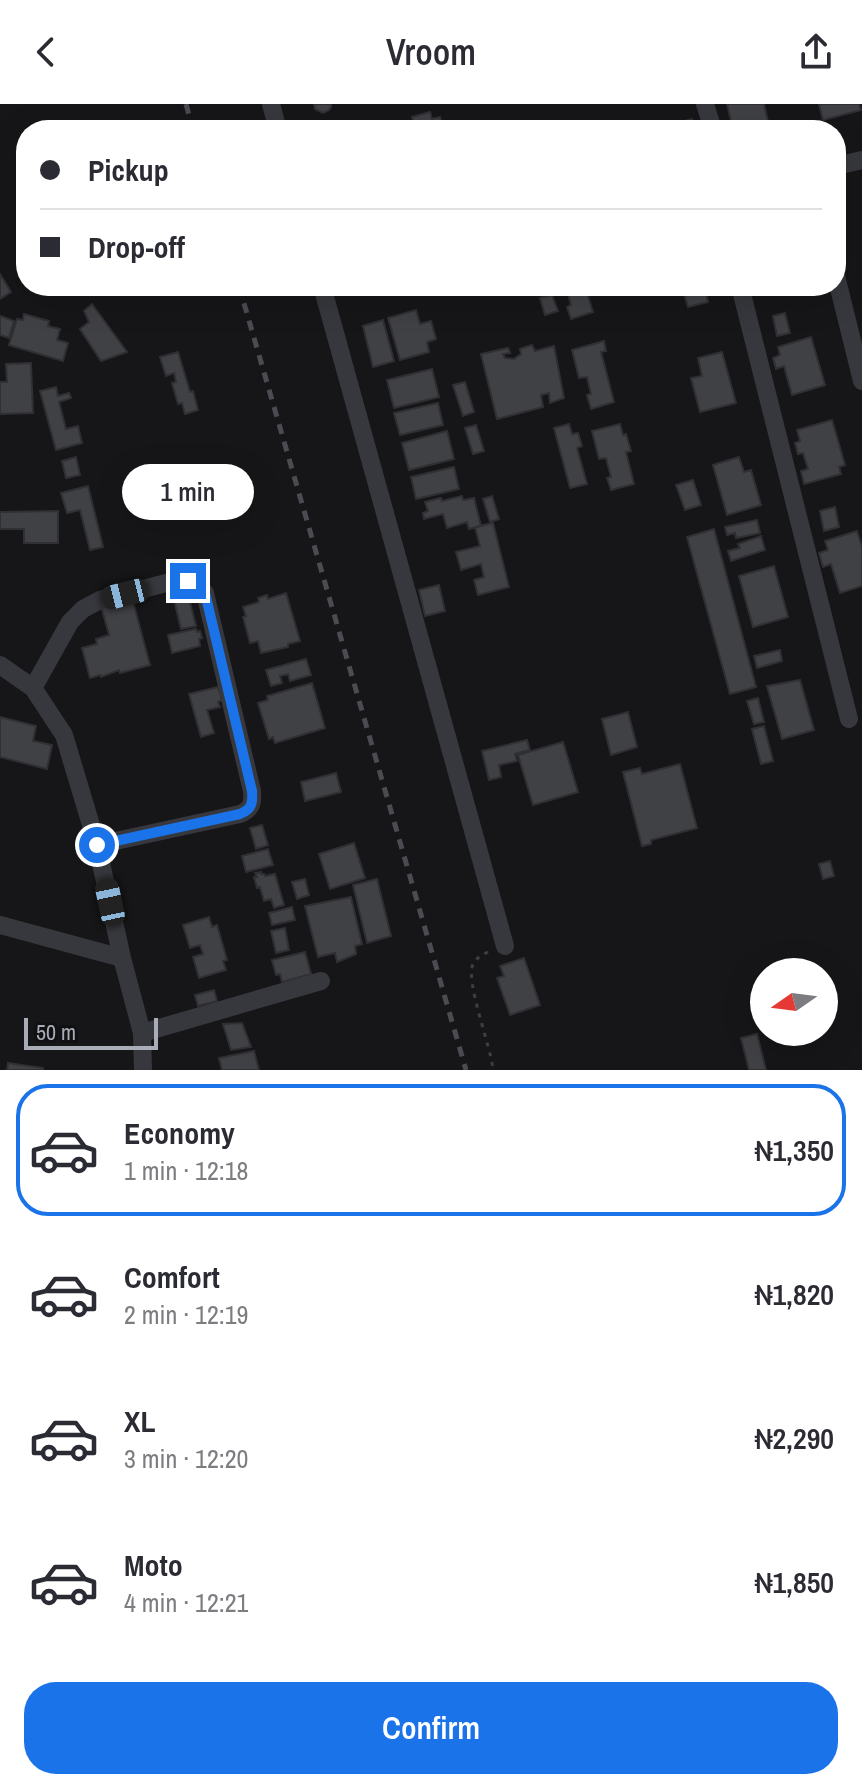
<!DOCTYPE html>
<html lang="en">
<head>
<meta charset="utf-8">
<style>
	:root { --surface:#fff; --page:#f7f7f7; --text:#2b2b33; --muted:#7c7c81; --line:#e1e1e2; --accent:#1a73e8 }
	body { margin:0; font-family:"Archivo Narrow",sans-serif; background:var(--page); color:var(--text); height:100vh; display:flex; flex-direction:column; font-size:30px; white-space:nowrap }
	* { box-sizing:border-box; margin:0 }
	p { font-size:26px; color:var(--muted) }
	.icon { flex:none; width:44px; height:44px; fill:none; stroke:currentColor; stroke-width:2; stroke-linecap:round; stroke-linejoin:round }
	.map { position:relative; height:966px; overflow:hidden }
	.panel { display:flex; flex-direction:column; background:var(--surface); flex:1 }
	.panel>* { flex:none }
	.hud { position:absolute; left:16px; top:16px; width:830px; height:176px; border-radius:32px; box-shadow:0 8px 32px #0002; display:grid; align-content:center; height:176px; padding:0 24px; background:var(--surface) }
	.needle { width:52px; rotate:256deg }
	.fabs { position:absolute; left:750px; top:854px; display:grid; gap:16px }
	.fabs a { display:grid; place-items:center; width:88px; height:88px; border-radius:50%; background:var(--surface); box-shadow:0 8px 32px #0002; font-size:40px }
	.scale { position:absolute; left:24px; bottom:20px; width:134px; box-sizing:border-box; padding-left:8px; border:4px solid #a8adb8; border-top:0; font-size:22px; line-height:28px; white-space:nowrap; color:#a8adb8; -webkit-text-stroke:6px #111113; paint-order:stroke }
	.end { position:absolute; width:36px; height:36px; margin:-18px; border:10px solid #1a73e8; background:#fff; box-shadow:0 0 0 4px #fff }
	.from { border-radius:50% }
	.bubble { position:absolute; height:56px; border-radius:28px; background:var(--surface); box-shadow:0 8px 32px #0002; font-size:26px; font-weight:600; line-height:56px; text-align:center }
	.car { position:absolute; width:24px; height:48px; margin:-24px -12px; border-radius:10px; box-shadow:0 0 6px 2px #0007; background:linear-gradient(#222 24%,#8ab4d8 0 40%,#222 0 76%,#8ab4d8 0 86%,#222 0) }
	.hud b { display:flex; align-items:center; gap:28px; height:76px; font-size:30px }
	.hud b+b { border-top:2px solid var(--line) }
	.hud i { width:20px; height:20px; background:var(--text) }
	ul { padding:14px 0 0; list-style:none }
	li { display:flex; align-items:center; gap:24px; height:132px; margin:0 16px 12px; padding:0 8px; border:4px solid transparent; border-radius:32px }
	li div { flex:1 }
	li b { display:block; font-size:30px }
	li em { font-style:normal; font-weight:600 }
	li.on { border-color:var(--accent) }
	li>.icon { width:72px; height:72px; stroke-width:1.5 }
	.cta { display:flex; gap:16px; margin-top:auto; padding:16px 24px }
	.cta a { flex:1; height:92px; border-radius:32px; background:var(--accent); color:#fff; font-size:32px; font-weight:600; line-height:92px; text-align:center }
	header { display:flex; justify-content:space-between; align-items:center; height:104px; padding:0 24px; background:var(--surface); font-size:36px; font-weight:600 }
	.map>svg:first-child { display:block }
	.building { fill:#404145; stroke:#303034; stroke-width:2 }
	.lines { fill:none; stroke-linecap:round; stroke-linejoin:round }
	.path { stroke:#3d3f44; stroke-width:3; stroke-dasharray:4 6; stroke-linecap:butt }
	.street { stroke:#37383d; stroke-width:18 }
	.rail { stroke:#4a4c52; stroke-width:5; stroke-dasharray:10 8; stroke-linecap:butt }
	.route { stroke:#1a73e8; stroke-width:10 }
</style>
</head>
<body>
<header><svg class="icon" aria-label="back" viewBox="0 0 24 24"><path d="M15 5l-7 7 7 7"/></svg>Vroom<svg class="icon" aria-label="share" viewBox="0 0 24 24"><path d="M12 15V3M7 8l5-5 5 5M5 13v7h14v-7"/></svg></header>
<div class="map">
<svg width="862" height="966" viewBox="0 0 862 966">
	<rect width="100%" height="100%" fill="#161618"/>
	<path class="building" d="M 314,0 L 331,0 L 331,3 L 329,6 L 323,9 L 315,5 Z
		M 727,0 L 764,0 L 769,22 L 751,26 L 733,26 Z
		M 819,0 L 859,0 L 861,6 L 823,16 Z
		M 430,8 L 432,15 L 440,13 L 442,20 L 436,22 L 437,26 L 416,26 L 412,13 Z
		M 692,15 L 695,26 L 671,26 L 670,21 Z
		M 0,170 L 11,188 L 0,195 Z
		M 559,182 L 592,182 L 593,187 L 587,189 L 593,208 L 571,215 L 567,203 L 571,201 L 566,183 L 560,185 Z
		M 682,182 L 704,182 L 708,198 L 688,203 Z
		M 552,191 L 558,207 L 545,211 L 540,194 Z
		M 92,200 L 127,248 L 101,257 L 80,225 L 89,218 L 84,207 Z
		M 416,206 L 420,220 L 431,217 L 436,235 L 427,238 L 429,248 L 400,256 L 388,214 Z
		M 785,209 L 790,229 L 777,232 L 773,212 Z
		M 24,210 L 49,217 L 48,222 L 60,225 L 57,236 L 68,239 L 63,257 L 9,241 L 17,215 L 23,216 Z
		M 0,212 L 14,217 L 9,234 L 0,231 Z
		M 383,216 L 394,257 L 373,263 L 363,222 Z
		M 811,233 L 825,281 L 792,291 L 784,262 L 776,265 L 773,254 L 780,251 L 778,243 Z
		M 604,237 L 606,247 L 601,248 L 614,298 L 591,305 L 587,291 L 591,290 L 587,273 L 579,274 L 572,246 Z
		M 532,241 L 535,247 L 554,242 L 564,294 L 550,299 L 549,289 L 541,291 L 543,303 L 497,315 L 481,250 L 508,244 L 510,249 L 503,250 L 505,254 L 514,255 L 521,250 L 520,245 Z
		M 178,248 L 190,288 L 193,287 L 198,306 L 185,310 L 182,299 L 178,300 L 172,279 L 176,278 L 174,269 L 166,272 L 160,253 Z
		M 722,248 L 736,299 L 700,308 L 691,274 L 702,272 L 698,254 Z
		M 31,259 L 33,309 L 0,310 L 0,278 L 7,278 L 6,260 Z
		M 432,265 L 439,293 L 394,304 L 387,276 Z
		M 465,278 L 474,308 L 463,312 L 453,281 Z
		M 56,283 L 58,292 L 69,289 L 71,294 L 59,298 L 66,325 L 78,322 L 82,339 L 56,346 L 40,287 Z
		M 438,299 L 443,321 L 400,331 L 394,309 Z
		M 832,316 L 845,361 L 839,363 L 841,370 L 804,380 L 801,367 L 808,365 L 803,349 L 798,350 L 795,339 L 800,337 L 797,326 Z
		M 569,320 L 572,330 L 578,329 L 582,342 L 577,344 L 587,380 L 570,384 L 554,324 Z
		M 620,320 L 623,331 L 626,330 L 631,347 L 626,348 L 634,380 L 611,386 L 607,374 L 611,373 L 606,354 L 599,355 L 592,327 Z
		M 476,321 L 484,347 L 473,350 L 465,324 Z
		M 447,327 L 454,355 L 409,366 L 402,339 Z
		M 76,353 L 80,371 L 66,374 L 62,357 Z
		M 739,353 L 744,368 L 751,366 L 761,401 L 727,411 L 713,361 Z
		M 454,363 L 459,385 L 416,395 L 411,373 Z
		M 693,376 L 701,401 L 685,406 L 676,381 Z
		M 88,382 L 103,443 L 90,446 L 80,406 L 67,409 L 61,389 Z
		M 462,392 L 463,396 L 474,394 L 481,422 L 469,425 L 467,418 L 447,424 L 443,410 L 424,415 L 423,409 L 428,407 L 425,398 L 441,394 L 442,397 Z
		M 492,392 L 499,415 L 490,418 L 483,395 Z
		M 835,403 L 839,423 L 824,427 L 820,407 Z
		M 58,407 L 58,439 L 24,439 L 24,425 L 0,425 L 0,408 Z
		M 757,416 L 760,429 L 736,434 L 735,429 L 727,431 L 725,423 Z
		M 493,419 L 509,483 L 478,491 L 474,476 L 484,473 L 481,460 L 461,466 L 456,448 L 480,442 L 475,423 Z
		M 714,425 L 756,583 L 730,590 L 687,433 Z
		M 857,427 L 862,443 L 862,482 L 840,489 L 831,460 L 823,463 L 819,449 L 828,446 L 825,437 Z
		M 761,432 L 765,446 L 731,457 L 728,447 L 740,444 L 738,440 Z
		M 774,462 L 788,513 L 753,523 L 739,472 Z
		M 439,481 L 445,507 L 425,512 L 419,486 Z
		M 186,483 L 196,522 L 181,525 L 172,487 Z
		M 286,489 L 300,537 L 288,540 L 288,543 L 261,549 L 258,537 L 250,539 L 243,513 L 246,512 L 243,503 L 259,498 L 258,494 L 267,491 L 268,495 Z
		M 131,490 L 150,561 L 120,569 L 119,566 L 101,573 L 100,571 L 90,574 L 82,544 L 97,540 L 96,535 L 109,531 L 100,498 Z
		M 196,525 L 197,528 L 200,527 L 202,534 L 199,535 L 200,542 L 172,549 L 168,531 Z
		M 780,546 L 782,557 L 757,564 L 754,552 Z
		M 306,555 L 311,571 L 290,577 L 288,570 L 280,572 L 282,579 L 271,582 L 266,566 Z
		M 800,576 L 814,626 L 782,635 L 767,582 Z
		M 312,579 L 325,624 L 275,639 L 273,633 L 269,635 L 258,599 L 268,596 L 267,592 Z
		M 218,583 L 222,596 L 218,598 L 220,603 L 207,606 L 214,629 L 201,633 L 189,590 Z
		M 758,594 L 764,618 L 754,620 L 747,597 Z
		M 628,608 L 637,643 L 611,651 L 602,615 Z
		M 0,613 L 36,622 L 33,637 L 52,641 L 47,665 L 0,653 Z
		M 764,622 L 773,657 L 761,660 L 752,625 Z
		M 527,636 L 530,646 L 515,650 L 517,657 L 499,661 L 501,673 L 489,676 L 482,647 Z
		M 563,638 L 578,688 L 533,701 L 518,651 Z
		M 680,660 L 697,724 L 651,736 L 651,740 L 642,742 L 623,668 L 640,664 L 642,670 Z
		M 336,669 L 341,688 L 305,697 L 301,678 Z
		M 262,721 L 268,741 L 256,745 L 250,724 Z
		M 354,739 L 365,774 L 330,785 L 319,750 Z
		M 268,745 L 273,761 L 246,768 L 242,752 Z
		M 830,757 L 834,772 L 823,775 L 819,760 Z
		M 261,768 L 261,770 L 264,770 L 265,772 L 275,770 L 284,801 L 274,804 L 271,795 L 264,797 L 260,783 L 257,784 L 254,773 L 257,773 L 255,769 Z
		M 305,775 L 309,791 L 297,795 L 292,778 Z
		M 377,775 L 391,832 L 367,839 L 353,781 Z
		M 351,793 L 362,840 L 355,842 L 356,850 L 337,858 L 335,849 L 318,853 L 305,802 Z
		M 292,803 L 295,816 L 272,821 L 269,809 Z
		M 209,813 L 212,823 L 217,821 L 227,856 L 223,857 L 226,866 L 199,874 L 193,853 L 203,850 L 200,841 L 190,844 L 183,821 Z
		M 285,824 L 289,846 L 276,849 L 271,827 Z
		M 305,848 L 311,870 L 282,878 L 280,870 L 276,871 L 272,856 Z
		M 524,854 L 540,901 L 510,911 L 497,874 L 504,872 L 500,862 Z
		M 214,886 L 217,897 L 198,902 L 195,891 Z
		M 242,919 L 251,943 L 231,946 L 223,920 Z
		M 757,930 L 766,966 L 749,966 L 741,934 Z
		M 254,947 L 259,966 L 222,966 L 219,954 Z
		M 8,959 L 43,964 L 43,966 L 7,966 Z"/>
	<g class="lines">
		<path class="path" d="M 488,848 C 482,851 476,854 473,860 C 465,878 491,942 493,966"/>
		<path class="street" d="M 271,0 L 278,26
			M 705,0 L 713,26
			M 836,62 L 862,56
			M 836,172 L 862,277
			M 322,182 L 505,842
			M 740,182 L 849,615
			M 0,561 L 33,584 L 64,631 L 97,741 L 122,854 L 142,929 L 143,966
			M 33,584 L 70,518 L 83,505 L 100,496 L 174,477 L 188,477 L 199,482 L 205,489 L 252,687 C 253,699 252,705 240,710 L 97,741
			M 0,821 L 122,854
			M 142,929 L 321,877"/>
		<path class="rail" d="M 186,0 L 193,26
			M 239,182 L 466,966"/>
	</g>
	<g class="lines">
		<path class="route" d="M 97,741 L 240,710 C 252,705 253,699 252,687 L 205,489 L 199,482 L 188,477"/>
	</g>
</svg>
<div class="fabs">
<a><svg class="needle" viewBox="-14 -14 28 28"><path d="M0-13l5 13h-10z" fill="#e53935"/><path d="M0 13l5-13h-10z" fill="#7c7c81"/></svg></a>
</div>
<div class="scale">50 m</div>
<i class="end from" style="left:97px;top:741px"></i>
<i class="end" style="left:188px;top:477px"></i>
<div class="bubble" style="left:122px;top:360px;width:132px">1 min</div>
<i class="car" style="left:125px;top:490px;rotate:256deg"></i>
<i class="car" style="left:110px;top:798px;rotate:348deg"></i>
<div class="hud">
<b><i class="from"></i>Pickup</b>
<b><i></i>Drop-off</b>
</div>
</div>
<section class="panel">
<ul>
<li class="on"><svg class="icon" aria-label="car" viewBox="0 0 24 24"><path d="M5 17H2v-5l4-1 3-4h7l3 4 3 1v5h-3M9 17h6M6 11h13"/><circle cx="7" cy="17" r="2"/><circle cx="17" cy="17" r="2"/></svg><div><b>Economy</b><p>1 min · 12:18</p></div><em>₦1,350</em></li>
<li><svg class="icon" aria-label="car" viewBox="0 0 24 24"><path d="M5 17H2v-5l4-1 3-4h7l3 4 3 1v5h-3M9 17h6M6 11h13"/><circle cx="7" cy="17" r="2"/><circle cx="17" cy="17" r="2"/></svg><div><b>Comfort</b><p>2 min · 12:19</p></div><em>₦1,820</em></li>
<li><svg class="icon" aria-label="car" viewBox="0 0 24 24"><path d="M5 17H2v-5l4-1 3-4h7l3 4 3 1v5h-3M9 17h6M6 11h13"/><circle cx="7" cy="17" r="2"/><circle cx="17" cy="17" r="2"/></svg><div><b>XL</b><p>3 min · 12:20</p></div><em>₦2,290</em></li>
<li><svg class="icon" aria-label="car" viewBox="0 0 24 24"><path d="M5 17H2v-5l4-1 3-4h7l3 4 3 1v5h-3M9 17h6M6 11h13"/><circle cx="7" cy="17" r="2"/><circle cx="17" cy="17" r="2"/></svg><div><b>Moto</b><p>4 min · 12:21</p></div><em>₦1,850</em></li>
</ul>
<div class="cta"><a>Confirm</a></div>
</section>
</body>
</html>
